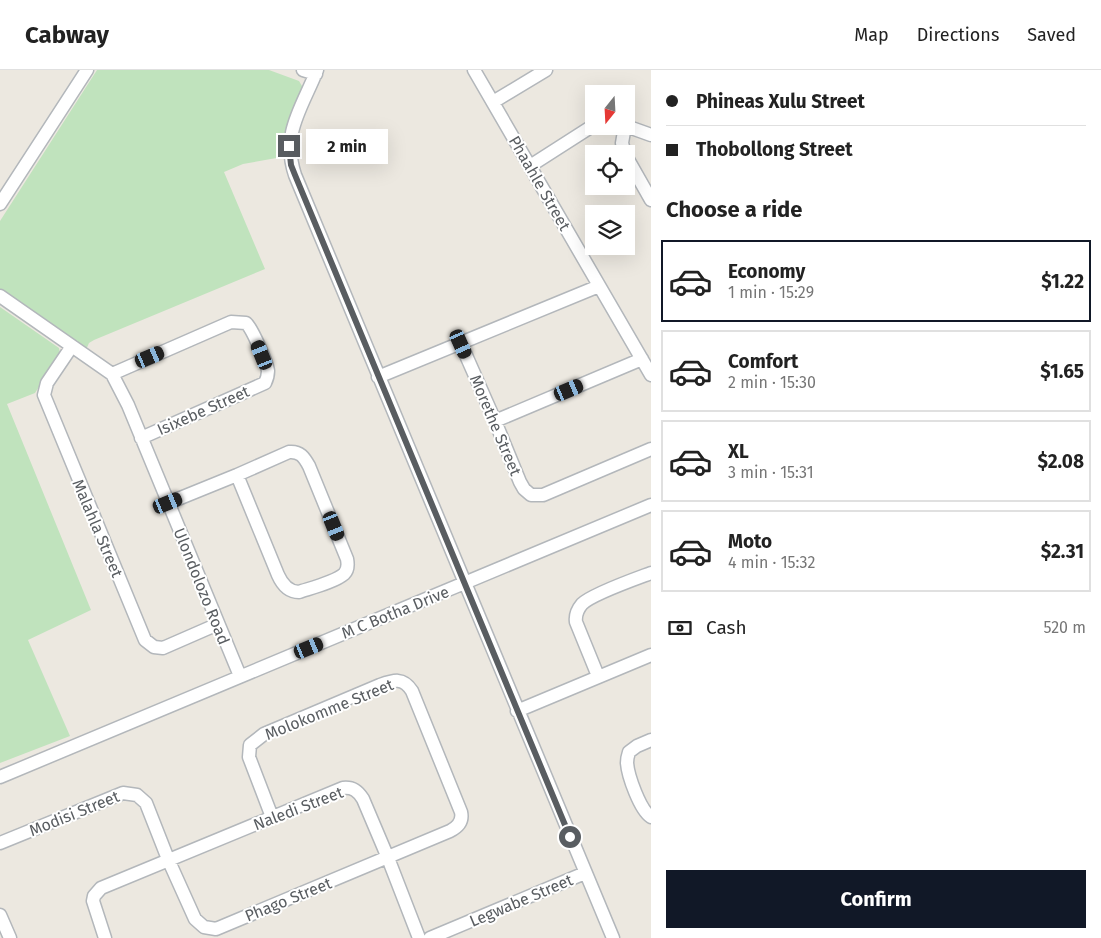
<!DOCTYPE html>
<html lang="en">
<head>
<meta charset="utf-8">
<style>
	:root { --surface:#fff; --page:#f6f6f6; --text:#222; --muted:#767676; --line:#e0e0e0; --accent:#111827 }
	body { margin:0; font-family:"Fira Sans",sans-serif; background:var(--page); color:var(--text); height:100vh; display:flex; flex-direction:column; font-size:19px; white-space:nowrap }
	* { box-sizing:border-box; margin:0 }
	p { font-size:16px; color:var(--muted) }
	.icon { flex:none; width:28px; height:28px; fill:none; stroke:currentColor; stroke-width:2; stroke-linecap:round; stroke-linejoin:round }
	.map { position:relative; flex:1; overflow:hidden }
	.sheet { display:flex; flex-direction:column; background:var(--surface); width:450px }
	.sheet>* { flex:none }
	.hud { display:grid; align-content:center; height:110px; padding:0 15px; background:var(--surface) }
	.needle { width:32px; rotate:198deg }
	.controls { position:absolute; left:585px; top:15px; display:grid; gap:10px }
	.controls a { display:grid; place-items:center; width:50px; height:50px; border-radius:0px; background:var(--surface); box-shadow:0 5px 20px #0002; font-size:25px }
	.end { position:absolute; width:22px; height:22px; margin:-11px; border:6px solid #595d61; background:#fff; box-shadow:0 0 0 2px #fff }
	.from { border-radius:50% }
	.bubble { position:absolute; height:35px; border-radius:0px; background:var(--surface); box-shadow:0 5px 20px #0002; font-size:16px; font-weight:700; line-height:35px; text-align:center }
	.car { position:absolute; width:15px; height:30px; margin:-15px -8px; border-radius:6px; box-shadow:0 0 4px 1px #0007; background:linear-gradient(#222 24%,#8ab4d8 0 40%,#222 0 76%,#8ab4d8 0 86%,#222 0) }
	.hud b { display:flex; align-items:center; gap:18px; height:48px; font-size:19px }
	.hud b+b { border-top:1px solid var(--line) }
	.hud i { width:12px; height:12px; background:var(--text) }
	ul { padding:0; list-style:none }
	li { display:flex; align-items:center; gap:15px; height:82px; margin:0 10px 8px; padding:0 5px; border:2px solid var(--line); border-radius:0px }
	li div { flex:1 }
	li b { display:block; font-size:19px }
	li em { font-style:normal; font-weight:700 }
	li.current { border-color:var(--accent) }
	li>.icon { width:45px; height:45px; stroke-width:1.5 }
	h2 { padding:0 15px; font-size:22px; line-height:60px }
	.pay { display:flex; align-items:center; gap:12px; height:55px; padding:0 15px; font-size:19px }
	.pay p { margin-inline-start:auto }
	.primary-button { display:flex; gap:10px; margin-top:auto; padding:10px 15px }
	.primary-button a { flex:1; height:58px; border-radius:0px; background:var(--accent); color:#fff; font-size:20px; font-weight:700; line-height:58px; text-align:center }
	header { display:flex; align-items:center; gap:30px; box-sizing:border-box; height:70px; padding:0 25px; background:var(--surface); border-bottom:1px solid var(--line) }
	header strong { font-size:24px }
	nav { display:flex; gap:28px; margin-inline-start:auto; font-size:18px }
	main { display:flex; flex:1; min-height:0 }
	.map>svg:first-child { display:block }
	.green { fill:#c0e3bd }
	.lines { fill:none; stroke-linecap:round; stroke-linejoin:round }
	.minor-casing { stroke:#b3b7bb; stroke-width:15 }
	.minor { stroke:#fff; stroke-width:12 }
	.route { stroke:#595d61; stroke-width:6 }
	.labels { text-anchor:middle; stroke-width:4; stroke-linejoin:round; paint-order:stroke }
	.street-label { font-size:16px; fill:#595d61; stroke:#fff }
</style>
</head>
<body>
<header>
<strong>Cabway</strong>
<nav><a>Map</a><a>Directions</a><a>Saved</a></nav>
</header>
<main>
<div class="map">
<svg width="651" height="868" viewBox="0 0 651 868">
	<rect width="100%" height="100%" fill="#ece8e0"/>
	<path class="green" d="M 97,0 L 269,0 L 299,11 L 302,16 L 302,21 L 283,67 L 282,87 L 243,94 L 224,102 L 265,199 L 94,270 L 89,273 L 85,282 L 0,223 L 0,151 Z
		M 0,237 L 59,278 L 60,284 L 35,323 L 7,334 L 91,540 L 28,570 L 70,666 L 0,693 Z"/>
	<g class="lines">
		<g class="minor-casing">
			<path id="minor" d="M 303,0 L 316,4
				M 317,0 C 302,38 281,63 295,105 L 613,868
				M 474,0 L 651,305
				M 493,32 L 546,0
				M 626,56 L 651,65
				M 625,84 L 622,73 L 625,56
				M 626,86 L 651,130
				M 530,96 L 594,55
				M 0,134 L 87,0
				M 0,226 L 112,304 L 128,335 L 240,606
				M 461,274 L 495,351 L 520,412 L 524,419 L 531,425 L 543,425 L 651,379
				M 72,276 L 47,313 L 44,325 L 145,570 L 154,577 L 163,578 L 218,554
				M 112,304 L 231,252 L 246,253 C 252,258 267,293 268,301 C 268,306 267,309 265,313 L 141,368
				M 378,307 L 599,216
				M 495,351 L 642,289
				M 168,433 L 237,405 L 289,382 C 300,381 304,387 309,396 L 347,489 C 348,494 348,500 344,504 C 335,512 311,518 299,522 C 288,522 282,514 278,505 L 237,405
				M 598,606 L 576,552 C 575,545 577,540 582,534 C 592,524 635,509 651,503
				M 517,641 L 651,585
				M 651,670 L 637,676 L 629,682 C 628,685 627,689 627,693 C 628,706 640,740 651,747
				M 0,707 L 651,435
				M 0,773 L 123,723 L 137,725 L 146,733 L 168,789 L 195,849 L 204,857 L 216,859 L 450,761 C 458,757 463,751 461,742 L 412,621 C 403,607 394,610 380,615 L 264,664 L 250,675 L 249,687 L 272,747
				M 0,845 L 10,868
				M 105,868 L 93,831 L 94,826 L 101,818 L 343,718 C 353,717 358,721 363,729 L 388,788 L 419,868
				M 430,868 L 585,803"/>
		</g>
		<use href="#minor" class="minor"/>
	</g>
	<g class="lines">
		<path class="route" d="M 289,76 L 291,95 L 295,105 L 570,767"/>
	</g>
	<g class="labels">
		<g class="street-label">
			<text transform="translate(540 113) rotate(60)" y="6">Phaahle Street</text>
			<text transform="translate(203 340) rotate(-24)" y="6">Isixebe Street</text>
			<text transform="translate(496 355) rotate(67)" y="6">Morethe Street</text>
			<text transform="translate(98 458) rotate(67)" y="6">Malahla Street</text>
			<text transform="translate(202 516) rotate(68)" y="6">Ulondolozo Road</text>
			<text transform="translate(395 542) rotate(-22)" y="6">M C Botha Drive</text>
			<text transform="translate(329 639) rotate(-22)" y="6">Molokomme Street</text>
			<text transform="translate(298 738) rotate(-21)" y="6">Naledi Street</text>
			<text transform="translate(74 743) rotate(-22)" y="6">Modisi Street</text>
			<text transform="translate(288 829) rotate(-22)" y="6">Phago Street</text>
			<text transform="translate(521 830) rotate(-23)" y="6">Legwabe Street</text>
		</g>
	</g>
</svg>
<div class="controls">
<a><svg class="needle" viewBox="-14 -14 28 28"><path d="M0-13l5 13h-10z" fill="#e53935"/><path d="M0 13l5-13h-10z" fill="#767676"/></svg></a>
<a><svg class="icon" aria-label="locate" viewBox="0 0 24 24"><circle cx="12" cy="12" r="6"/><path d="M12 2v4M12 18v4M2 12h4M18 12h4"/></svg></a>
<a><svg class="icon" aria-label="layers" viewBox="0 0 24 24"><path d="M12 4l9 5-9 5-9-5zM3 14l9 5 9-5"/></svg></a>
</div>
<i class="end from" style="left:570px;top:767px"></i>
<i class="end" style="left:289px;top:76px"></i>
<div class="bubble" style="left:306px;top:59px;width:82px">2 min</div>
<i class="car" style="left:461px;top:274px;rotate:156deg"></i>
<i class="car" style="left:262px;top:285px;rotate:338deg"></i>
<i class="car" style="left:150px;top:287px;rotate:67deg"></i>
<i class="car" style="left:569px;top:320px;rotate:67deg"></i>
<i class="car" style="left:168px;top:433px;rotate:68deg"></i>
<i class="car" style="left:334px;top:456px;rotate:158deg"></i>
<i class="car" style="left:309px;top:578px;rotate:68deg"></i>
</div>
<section class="sheet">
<div class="hud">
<b><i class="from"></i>Phineas Xulu Street</b>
<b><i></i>Thobollong Street</b>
</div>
<h2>Choose a ride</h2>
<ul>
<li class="current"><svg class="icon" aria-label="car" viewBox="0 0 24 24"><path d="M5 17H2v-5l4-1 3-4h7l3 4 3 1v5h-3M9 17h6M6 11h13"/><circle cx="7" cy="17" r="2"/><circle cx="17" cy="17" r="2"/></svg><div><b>Economy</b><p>1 min · 15:29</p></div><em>$1.22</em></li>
<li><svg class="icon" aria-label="car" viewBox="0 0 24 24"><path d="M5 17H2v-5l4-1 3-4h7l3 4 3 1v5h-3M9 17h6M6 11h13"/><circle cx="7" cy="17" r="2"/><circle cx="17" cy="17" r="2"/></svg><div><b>Comfort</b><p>2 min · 15:30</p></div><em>$1.65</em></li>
<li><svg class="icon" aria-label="car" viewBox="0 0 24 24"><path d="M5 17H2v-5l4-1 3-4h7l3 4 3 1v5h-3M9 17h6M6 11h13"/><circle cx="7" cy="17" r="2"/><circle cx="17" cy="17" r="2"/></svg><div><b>XL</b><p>3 min · 15:31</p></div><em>$2.08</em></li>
<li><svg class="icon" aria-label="car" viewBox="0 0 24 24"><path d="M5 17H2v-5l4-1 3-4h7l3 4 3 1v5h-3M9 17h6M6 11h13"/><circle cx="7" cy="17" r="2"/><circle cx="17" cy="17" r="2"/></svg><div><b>Moto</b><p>4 min · 15:32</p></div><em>$2.31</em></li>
</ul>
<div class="pay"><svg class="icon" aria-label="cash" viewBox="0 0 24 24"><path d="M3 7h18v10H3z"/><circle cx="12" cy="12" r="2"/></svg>Cash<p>520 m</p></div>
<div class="primary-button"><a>Confirm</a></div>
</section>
</main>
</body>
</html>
